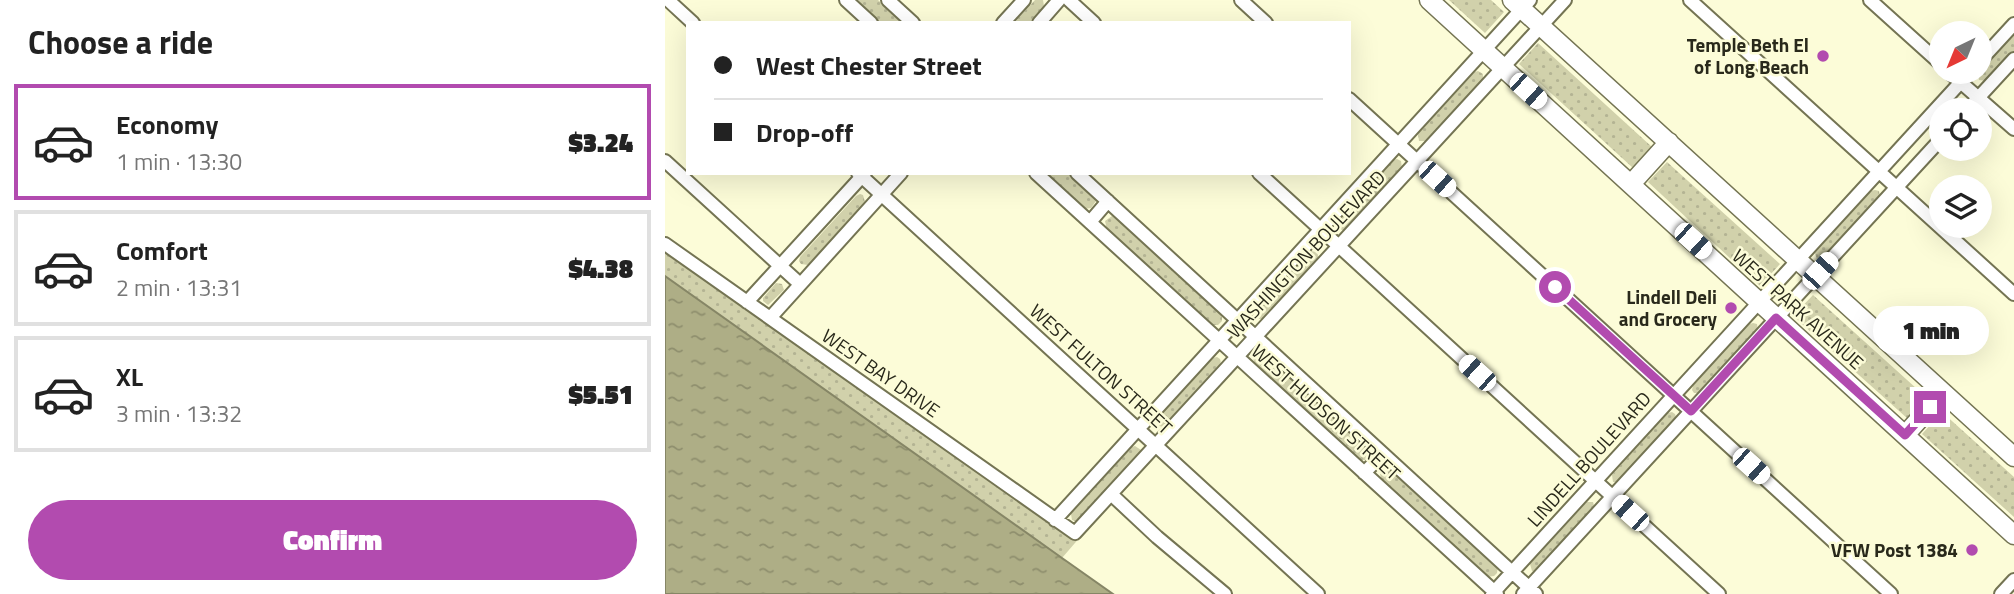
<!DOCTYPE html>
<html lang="en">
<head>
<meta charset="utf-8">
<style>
	:root { --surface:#fff; --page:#f2f2f2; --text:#222; --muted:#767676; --line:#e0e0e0; --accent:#b24baf }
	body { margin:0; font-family:"Titillium Web",sans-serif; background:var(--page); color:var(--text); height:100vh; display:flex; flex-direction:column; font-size:26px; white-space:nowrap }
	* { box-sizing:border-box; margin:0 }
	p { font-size:23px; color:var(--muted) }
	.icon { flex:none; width:38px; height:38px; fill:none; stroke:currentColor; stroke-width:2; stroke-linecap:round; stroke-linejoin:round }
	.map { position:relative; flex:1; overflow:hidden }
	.side { display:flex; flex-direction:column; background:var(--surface); width:665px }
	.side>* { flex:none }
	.guide { position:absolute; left:21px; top:21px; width:665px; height:154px; border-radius:0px; box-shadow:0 7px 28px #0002; display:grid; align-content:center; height:154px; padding:0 28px; background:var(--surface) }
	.needle { width:46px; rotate:223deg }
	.controls { position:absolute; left:1264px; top:21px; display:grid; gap:14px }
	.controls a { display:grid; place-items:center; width:63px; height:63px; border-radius:50%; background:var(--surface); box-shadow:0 7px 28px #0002; font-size:35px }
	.end { position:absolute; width:32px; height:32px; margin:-16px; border:9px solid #b24baf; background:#fff; box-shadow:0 0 0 4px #fff }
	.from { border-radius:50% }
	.bubble { position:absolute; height:49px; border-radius:24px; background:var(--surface); box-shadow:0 7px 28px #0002; font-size:23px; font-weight:800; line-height:49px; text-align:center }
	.car { position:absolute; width:21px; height:42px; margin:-21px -10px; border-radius:9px; box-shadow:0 0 5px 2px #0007; background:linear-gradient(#fff 24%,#345 0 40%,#fff 0 76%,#345 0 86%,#fff 0) }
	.guide b { display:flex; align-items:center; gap:24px; height:66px; font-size:26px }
	.guide b+b { border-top:2px solid var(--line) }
	.guide i { width:18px; height:18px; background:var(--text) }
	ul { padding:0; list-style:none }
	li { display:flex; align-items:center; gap:21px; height:116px; margin:0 14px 10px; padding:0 14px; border:4px solid var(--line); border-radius:0px }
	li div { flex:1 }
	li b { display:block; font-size:26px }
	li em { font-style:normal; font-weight:800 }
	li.selected { border-color:var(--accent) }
	li>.icon { width:63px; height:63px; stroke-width:1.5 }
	h2 { padding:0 28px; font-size:32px; line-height:84px }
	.cta { display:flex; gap:14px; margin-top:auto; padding:14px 28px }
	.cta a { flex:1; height:80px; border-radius:42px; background:var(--accent); color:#fff; font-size:28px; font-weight:800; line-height:80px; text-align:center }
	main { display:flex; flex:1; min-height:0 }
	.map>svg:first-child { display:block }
	.grass { fill:url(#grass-dots) }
	.water { fill:url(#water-ripples); stroke:#868666; stroke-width:2 }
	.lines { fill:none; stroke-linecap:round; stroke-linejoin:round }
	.minor-casing { stroke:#747453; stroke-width:16 }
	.highway-casing { stroke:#747453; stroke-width:21 }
	.minor { stroke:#fff; stroke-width:12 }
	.highway { stroke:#fff; stroke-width:18 }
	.route { stroke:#b24baf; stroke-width:9 }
	.poi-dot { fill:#b24baf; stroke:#fcfcd8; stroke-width:2.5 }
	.labels { text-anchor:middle; stroke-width:5; stroke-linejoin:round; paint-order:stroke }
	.poi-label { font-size:19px; font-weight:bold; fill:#29291b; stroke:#fcfcd8; text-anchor:end }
	.street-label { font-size:19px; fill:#29291b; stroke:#fcfcd8 }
</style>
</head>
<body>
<main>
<section class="side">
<h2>Choose a ride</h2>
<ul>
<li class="selected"><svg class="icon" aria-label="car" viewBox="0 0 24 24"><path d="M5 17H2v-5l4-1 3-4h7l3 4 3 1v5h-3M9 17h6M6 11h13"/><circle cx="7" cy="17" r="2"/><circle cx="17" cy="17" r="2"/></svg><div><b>Economy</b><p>1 min · 13:30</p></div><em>$3.24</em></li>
<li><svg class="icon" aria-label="car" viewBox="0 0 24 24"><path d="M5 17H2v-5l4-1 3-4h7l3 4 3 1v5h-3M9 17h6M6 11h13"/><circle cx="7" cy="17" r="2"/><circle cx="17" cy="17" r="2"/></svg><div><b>Comfort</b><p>2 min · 13:31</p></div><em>$4.38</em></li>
<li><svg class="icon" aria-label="car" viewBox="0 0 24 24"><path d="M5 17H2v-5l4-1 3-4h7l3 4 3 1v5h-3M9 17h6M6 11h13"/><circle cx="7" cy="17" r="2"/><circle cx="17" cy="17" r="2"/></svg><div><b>XL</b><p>3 min · 13:32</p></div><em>$5.51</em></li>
</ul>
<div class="cta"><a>Confirm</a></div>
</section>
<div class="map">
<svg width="1349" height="594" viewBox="0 0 1349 594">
	<defs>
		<pattern id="grass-dots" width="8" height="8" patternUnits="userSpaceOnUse" patternTransform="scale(1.75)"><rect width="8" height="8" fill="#d1d1ab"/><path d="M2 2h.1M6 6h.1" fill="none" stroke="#b3b393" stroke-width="1.8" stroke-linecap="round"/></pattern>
		<pattern id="water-ripples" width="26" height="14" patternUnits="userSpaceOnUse" patternTransform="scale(1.75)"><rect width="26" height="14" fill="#aeae86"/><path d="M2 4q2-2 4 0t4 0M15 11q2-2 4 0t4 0" fill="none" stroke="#8e8e6d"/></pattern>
	</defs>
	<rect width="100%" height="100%" fill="#fcfcd8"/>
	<path class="grass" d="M 191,0 L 213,0 L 238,23 L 215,23 Z
		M 370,0 L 378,0 L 379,6 L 364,23 L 349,23 Z
		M 784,0 L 826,0 L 839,12 L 820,33 Z
		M 1349,34 L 1349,51 L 1322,81 L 1314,80 L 1313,74 Z
		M 873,43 L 987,147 L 968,168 L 854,64 Z
		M 813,71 L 818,74 L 818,79 L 761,141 L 754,141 L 753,134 L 810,72 Z
		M 732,159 L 736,161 L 737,168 L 679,230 L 673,230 L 671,224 L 728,160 Z
		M 1002,162 L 1115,264 L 1095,286 L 983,182 Z
		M 380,173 L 403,173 L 430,198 L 431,201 L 426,208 L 419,209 Z
		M 1210,190 L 1214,191 L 1215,198 L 1159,261 L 1152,260 L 1150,253 L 1206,191 Z
		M 195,194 L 198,195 L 200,202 L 143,265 L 136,264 L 134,261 L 135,257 L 191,196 Z
		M 447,216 L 452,217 L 557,314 L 557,321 L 553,325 L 547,325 L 442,230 L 440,221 Z
		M 0,250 L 395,531 L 405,536 L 416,536 L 397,558 L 0,276 Z
		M 646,251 L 652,252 L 654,259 L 598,319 L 591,319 L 590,312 Z
		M 111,283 L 117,284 L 119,290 L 103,305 L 98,301 L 98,298 Z
		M 1148,295 L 1262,398 L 1243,419 L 1128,316 Z
		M 1088,323 L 1092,324 L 1093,331 L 1038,393 L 1029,393 L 1027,390 L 1028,386 L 1085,324 Z
		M 595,352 L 600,353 L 705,450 L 706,453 L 701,460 L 695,460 L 590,366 L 588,357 Z
		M 552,357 L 555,359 L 556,365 L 500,427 L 493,426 L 492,419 L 548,358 Z
		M 1007,412 L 1010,414 L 1012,420 L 954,482 L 948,482 L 947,475 L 1003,413 Z
		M 1277,412 L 1349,477 L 1349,517 L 1257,434 Z
		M 470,446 L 476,450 L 475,454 L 414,520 L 410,521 L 407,520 L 406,514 L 467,447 Z
		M 722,469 L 727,469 L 833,566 L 832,573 L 829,576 L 822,577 L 717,482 L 715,474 Z
		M 922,502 L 928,502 L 930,509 L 870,572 L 867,571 L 865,564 Z"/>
	<path class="water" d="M 0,276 L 397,558 L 448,594 L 0,594 Z"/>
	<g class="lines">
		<g class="minor-casing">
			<path id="minor" d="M 3,0 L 28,23
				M 181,0 L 206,23
				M 223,0 L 248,23
				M 404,0 L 429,23
				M 576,0 L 601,23
				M 1025,0 L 1349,294
				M 1205,0 L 1276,64
				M 338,23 L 359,0
				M 374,23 L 394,0
				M 1314,62 L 1349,24
				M 1284,72 L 1349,129
				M 684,99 L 1226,594
				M 1302,110 L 1349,59
				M 0,161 L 135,284
				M 193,173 L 653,594
				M 371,173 L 832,594
				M 412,173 L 871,594
				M 594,173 L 1054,594
				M 425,222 L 443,201
				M 0,244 L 410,533 L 900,0
				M 82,302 L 200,173
				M 105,318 L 236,173
				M 699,473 L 718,454
				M 446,494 L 492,537 L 560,594
				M 390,520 L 865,0
				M 827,594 L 1305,72
				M 858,594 L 1276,139
				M 1336,594 L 1349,580"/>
		</g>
		<g class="highway-casing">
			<path id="highway" d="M 764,0 L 1349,535
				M 847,0 L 1349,457
				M 966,184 L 1004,142
				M 1240,435 L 1278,393"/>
		</g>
		<use href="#minor" class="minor"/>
		<use href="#highway" class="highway"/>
	</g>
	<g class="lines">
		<path class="route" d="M 890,287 L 1026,411 L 1111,318 L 1240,435 L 1265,407"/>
	</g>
	<g class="poi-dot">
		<circle cx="1158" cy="56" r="7"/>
		<circle cx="1066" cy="308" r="7"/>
		<circle cx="1307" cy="550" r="7"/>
	</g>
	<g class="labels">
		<g class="poi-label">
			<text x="1144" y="52">Temple Beth El<tspan x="1144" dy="22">of Long Beach</tspan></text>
			<text x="1052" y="304">Lindell Deli<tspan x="1052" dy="22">and Grocery</tspan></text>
			<text x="1293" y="557">VFW Post 1384</text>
		</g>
		<g class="street-label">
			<text transform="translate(641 254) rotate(-47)" y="7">WASHINGTON BOULEVARD</text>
			<text transform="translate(1133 309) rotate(42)" y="7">WEST PARK AVENUE</text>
			<text transform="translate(436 369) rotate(42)" y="7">WEST FULTON STREET</text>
			<text transform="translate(216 373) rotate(35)" y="7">WEST BAY DRIVE</text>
			<text transform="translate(661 412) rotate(42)" y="7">WEST HUDSON STREET</text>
			<text transform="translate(924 459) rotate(-48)" y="7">LINDELL BOULEVARD</text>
		</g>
	</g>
</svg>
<div class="controls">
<a><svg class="needle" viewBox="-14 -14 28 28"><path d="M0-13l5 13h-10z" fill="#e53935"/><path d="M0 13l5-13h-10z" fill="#767676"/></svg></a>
<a><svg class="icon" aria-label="locate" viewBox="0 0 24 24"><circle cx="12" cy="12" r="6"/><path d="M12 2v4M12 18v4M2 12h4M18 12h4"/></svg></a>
<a><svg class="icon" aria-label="layers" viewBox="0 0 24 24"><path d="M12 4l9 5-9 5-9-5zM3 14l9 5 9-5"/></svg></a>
</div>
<i class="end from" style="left:890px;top:287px"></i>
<i class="end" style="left:1265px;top:407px"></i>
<div class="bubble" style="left:1208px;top:306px;width:116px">1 min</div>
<i class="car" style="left:863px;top:91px;rotate:132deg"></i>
<i class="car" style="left:772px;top:179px;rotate:132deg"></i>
<i class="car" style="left:1028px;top:241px;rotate:132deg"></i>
<i class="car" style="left:1155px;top:271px;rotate:42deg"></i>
<i class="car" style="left:812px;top:373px;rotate:312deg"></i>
<i class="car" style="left:1086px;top:466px;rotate:132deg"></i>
<i class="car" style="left:965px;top:513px;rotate:312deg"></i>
<div class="guide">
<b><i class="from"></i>West Chester Street</b>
<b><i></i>Drop-off</b>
</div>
</div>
</main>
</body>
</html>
